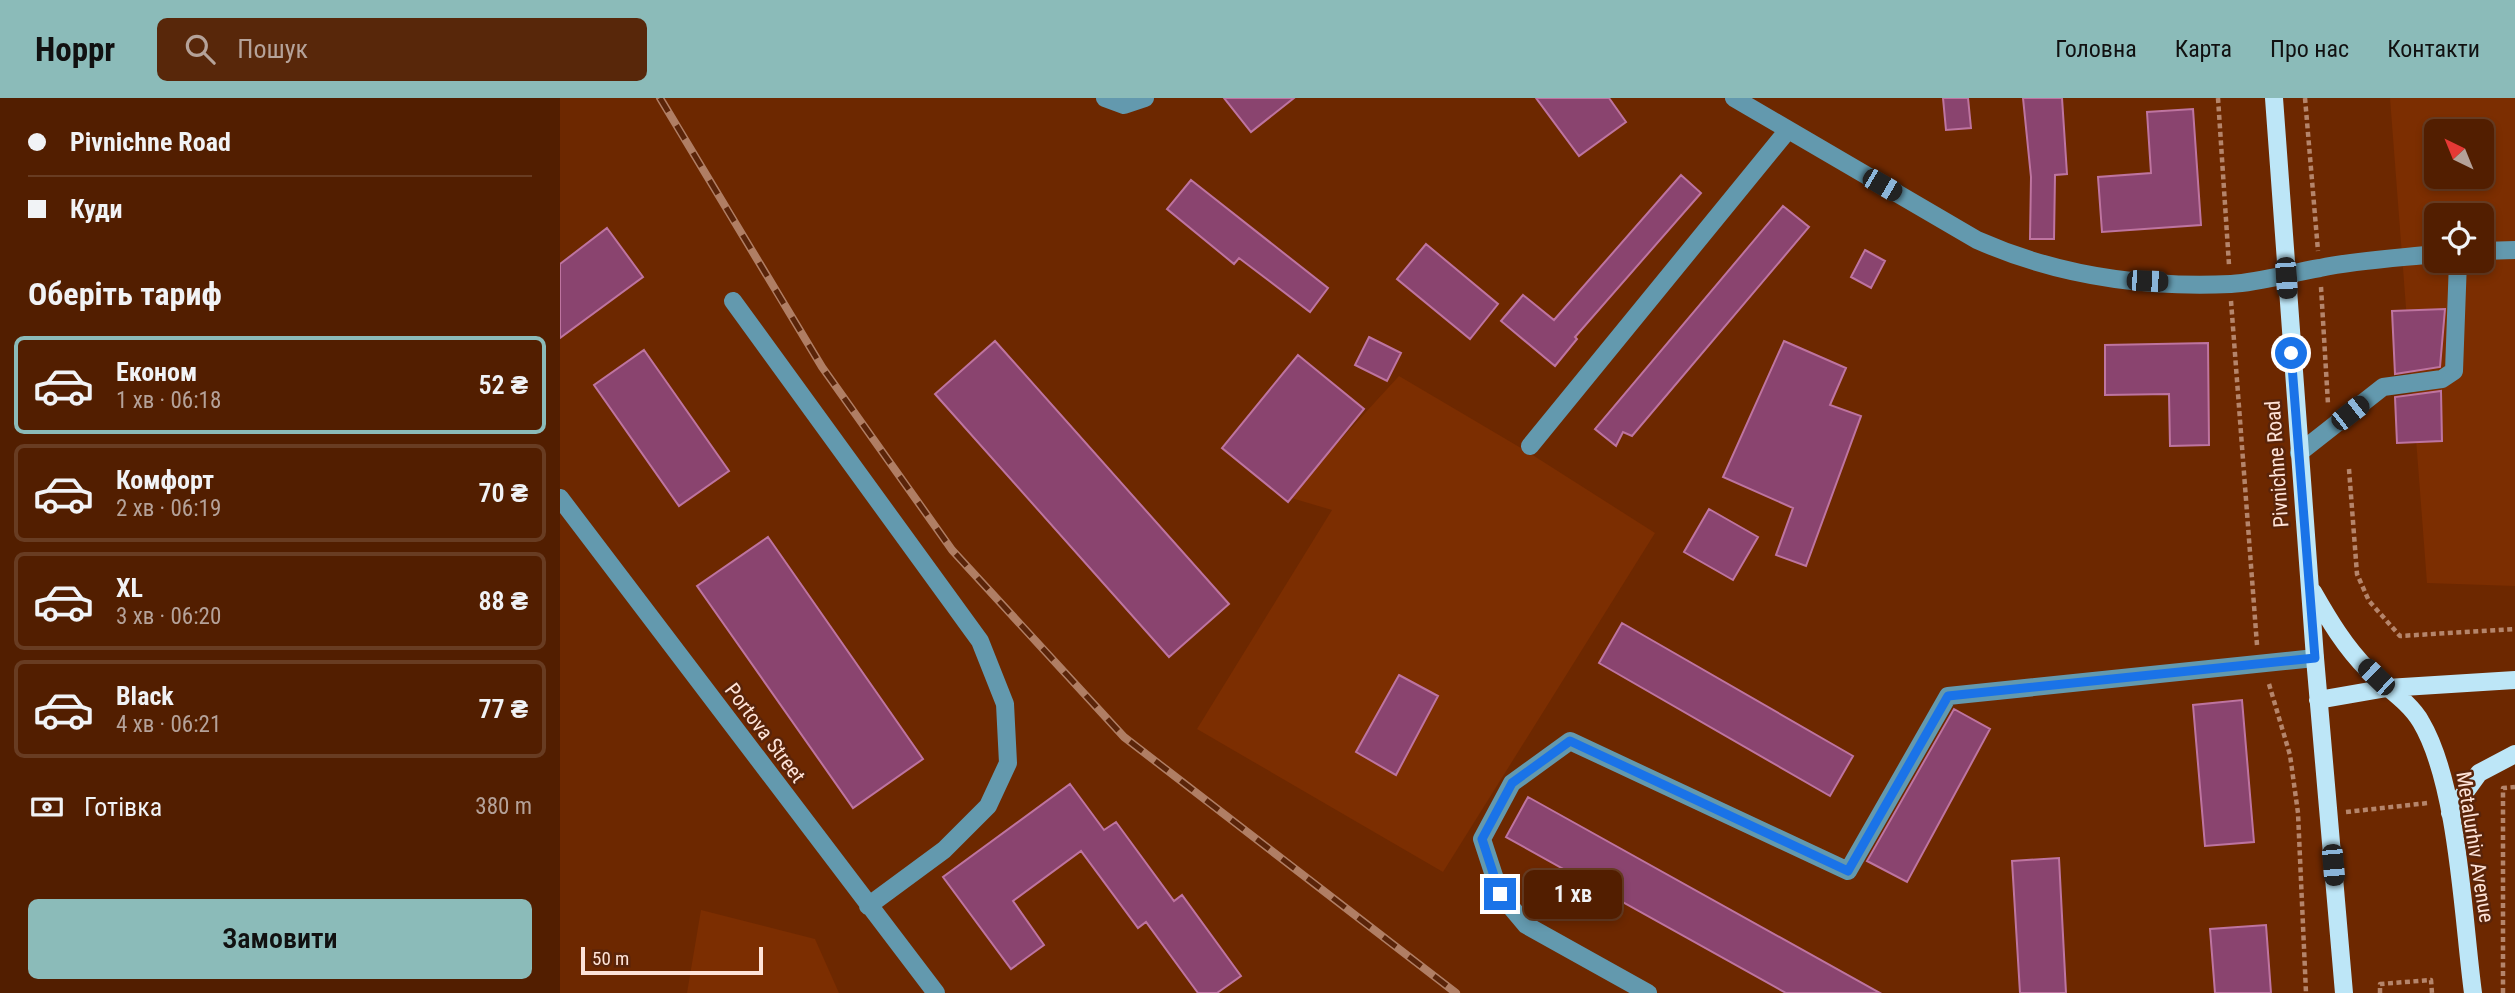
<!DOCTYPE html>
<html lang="uk">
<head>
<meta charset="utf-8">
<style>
	:root { --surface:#521e00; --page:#58270a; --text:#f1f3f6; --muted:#b5a299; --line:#683c22; --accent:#8bbbb9 }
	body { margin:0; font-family:"Roboto Condensed",sans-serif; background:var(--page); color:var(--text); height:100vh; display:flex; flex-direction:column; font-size:26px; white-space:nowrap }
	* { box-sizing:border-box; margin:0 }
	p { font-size:23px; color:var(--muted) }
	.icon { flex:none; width:38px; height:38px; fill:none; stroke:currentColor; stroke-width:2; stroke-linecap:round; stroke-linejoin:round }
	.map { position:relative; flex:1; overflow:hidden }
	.details { display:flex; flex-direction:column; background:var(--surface); width:560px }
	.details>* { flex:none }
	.top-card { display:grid; align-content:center; height:154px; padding:0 28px; background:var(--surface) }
	.needle { width:46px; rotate:317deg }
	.fabs { position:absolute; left:1864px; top:21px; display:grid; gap:14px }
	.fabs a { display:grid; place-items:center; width:70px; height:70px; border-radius:10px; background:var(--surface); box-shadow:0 4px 10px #0003,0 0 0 2px var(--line); font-size:35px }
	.scale { position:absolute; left:21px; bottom:18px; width:182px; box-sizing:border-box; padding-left:7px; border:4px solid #fee3d8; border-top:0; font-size:19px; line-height:24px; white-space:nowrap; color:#fee3d8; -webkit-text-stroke:5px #5a2409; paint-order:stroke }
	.end { position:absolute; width:32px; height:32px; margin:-16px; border:9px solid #1a73e8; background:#fff; box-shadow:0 0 0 4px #fff }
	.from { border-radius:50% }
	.bubble { position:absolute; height:49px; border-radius:10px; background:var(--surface); box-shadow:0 4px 10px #0003,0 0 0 2px var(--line); font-size:23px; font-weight:600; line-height:49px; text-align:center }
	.car { position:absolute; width:21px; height:42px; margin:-21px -10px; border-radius:9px; box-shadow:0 0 5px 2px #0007; background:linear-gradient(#222 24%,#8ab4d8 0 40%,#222 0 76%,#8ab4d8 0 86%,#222 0) }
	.top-card b { display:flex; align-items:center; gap:24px; height:66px; font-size:26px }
	.top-card b+b { border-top:2px solid var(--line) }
	.top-card i { width:18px; height:18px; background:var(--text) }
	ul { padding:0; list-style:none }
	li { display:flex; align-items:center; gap:21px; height:98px; margin:0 14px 10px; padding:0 14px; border:4px solid var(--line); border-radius:10px }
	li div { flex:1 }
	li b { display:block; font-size:26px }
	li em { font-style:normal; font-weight:600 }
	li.on { border-color:var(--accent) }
	li>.icon { width:63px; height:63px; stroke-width:1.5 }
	h2 { padding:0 28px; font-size:32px; line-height:84px }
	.pay { display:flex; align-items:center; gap:18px; height:77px; padding:0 28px; font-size:26px }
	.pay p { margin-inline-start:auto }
	.primary-button { display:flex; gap:14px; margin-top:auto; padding:14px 28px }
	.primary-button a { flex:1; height:80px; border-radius:10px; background:var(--accent); color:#111; font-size:28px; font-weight:600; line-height:80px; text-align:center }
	header { display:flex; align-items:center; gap:42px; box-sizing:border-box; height:98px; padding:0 35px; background:var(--accent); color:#111 }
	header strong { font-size:33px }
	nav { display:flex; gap:38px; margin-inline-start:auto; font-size:24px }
	.search { width:490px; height:63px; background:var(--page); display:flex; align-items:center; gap:18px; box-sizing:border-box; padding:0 24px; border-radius:10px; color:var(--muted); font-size:26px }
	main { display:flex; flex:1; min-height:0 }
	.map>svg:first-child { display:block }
	.built { fill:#7c2e01; fill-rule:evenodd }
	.building { fill:#8a446f; stroke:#be74a0; stroke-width:2 }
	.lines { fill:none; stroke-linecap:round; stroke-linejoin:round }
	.path { stroke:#b5856b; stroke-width:4.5; stroke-dasharray:5 3.5; stroke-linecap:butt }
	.minor { stroke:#6399ae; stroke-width:18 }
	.major { stroke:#bde6f7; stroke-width:18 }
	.rail-casing { stroke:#b07e64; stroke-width:8 }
	.rail { stroke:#5a2409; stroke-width:5; stroke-dasharray:16; stroke-linecap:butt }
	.route { stroke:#1a73e8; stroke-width:9 }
	.labels { text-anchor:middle; stroke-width:5; stroke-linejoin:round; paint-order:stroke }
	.street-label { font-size:21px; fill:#fee3d8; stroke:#5a2409 }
</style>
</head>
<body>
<header>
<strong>Hoppr</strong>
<div class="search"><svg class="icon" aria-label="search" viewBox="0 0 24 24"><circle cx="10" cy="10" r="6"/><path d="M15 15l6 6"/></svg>Пошук</div>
<nav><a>Головна</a><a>Карта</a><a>Про нас</a><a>Контакти</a></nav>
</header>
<main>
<section class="details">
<div class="top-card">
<b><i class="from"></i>Pivnichne Road</b>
<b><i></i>Куди</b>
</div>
<h2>Оберіть тариф</h2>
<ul>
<li class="on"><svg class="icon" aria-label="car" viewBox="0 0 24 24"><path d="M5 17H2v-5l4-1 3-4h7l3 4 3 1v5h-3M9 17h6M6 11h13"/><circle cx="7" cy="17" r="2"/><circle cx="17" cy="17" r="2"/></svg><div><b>Економ</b><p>1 хв · 06:18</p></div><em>52 ₴</em></li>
<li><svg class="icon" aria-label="car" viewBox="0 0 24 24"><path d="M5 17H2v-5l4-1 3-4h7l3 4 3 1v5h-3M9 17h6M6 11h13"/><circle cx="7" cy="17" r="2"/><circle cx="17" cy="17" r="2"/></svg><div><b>Комфорт</b><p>2 хв · 06:19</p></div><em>70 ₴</em></li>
<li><svg class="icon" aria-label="car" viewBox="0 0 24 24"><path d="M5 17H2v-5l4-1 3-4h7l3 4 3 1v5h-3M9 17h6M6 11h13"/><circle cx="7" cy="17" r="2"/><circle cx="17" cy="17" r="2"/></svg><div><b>XL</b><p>3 хв · 06:20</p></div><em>88 ₴</em></li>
<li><svg class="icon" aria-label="car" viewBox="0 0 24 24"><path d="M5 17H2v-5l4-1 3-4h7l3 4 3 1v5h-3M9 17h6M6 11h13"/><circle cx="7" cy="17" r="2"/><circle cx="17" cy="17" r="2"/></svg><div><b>Black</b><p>4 хв · 06:21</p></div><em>77 ₴</em></li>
</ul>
<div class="pay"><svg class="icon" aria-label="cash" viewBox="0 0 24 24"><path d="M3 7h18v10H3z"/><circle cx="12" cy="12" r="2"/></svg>Готівка<p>380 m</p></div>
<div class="primary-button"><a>Замовити</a></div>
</section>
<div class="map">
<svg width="1955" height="895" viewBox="0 0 1955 895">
	<rect width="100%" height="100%" fill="#6d2800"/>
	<path class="built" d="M 1830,0 L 1955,0 L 1955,488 L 1867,485 ZM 1876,33 L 1922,33 L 1922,79 L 1876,79 ZM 1876,117 L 1922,117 L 1922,163 L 1876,163 Z
		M 839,278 L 971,356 L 1095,435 L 883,774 L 637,631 L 772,412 L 728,399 Z
		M 141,812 L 255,841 L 279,895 L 127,895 Z"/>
	<path class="building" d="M 664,0 L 734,0 L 691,34 Z
		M 976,0 L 1049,0 L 1066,24 L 1019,58 Z
		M 1383,0 L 1408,0 L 1411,30 L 1386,32 Z
		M 1463,0 L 1502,0 L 1507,76 L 1495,77 L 1494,141 L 1470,141 L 1471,79 Z
		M 1633,11 L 1641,127 L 1542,134 L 1538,79 L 1591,75 L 1587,14 Z
		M 1121,77 L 1141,95 L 1015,239 L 1017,241 L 995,268 L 941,223 L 963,197 L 994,222 Z
		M 631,82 L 768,190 L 750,214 L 679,160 L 674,166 L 607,111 Z
		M 1223,108 L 1249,129 L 1072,338 L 1063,334 L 1056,348 L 1035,331 Z
		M 47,130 L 83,179 L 0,240 L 0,166 Z
		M 866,146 L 938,206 L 910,241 L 837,181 Z
		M 1305,152 L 1325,163 L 1311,190 L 1291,179 Z
		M 1885,211 L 1880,269 L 1835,276 L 1832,213 Z
		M 809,239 L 841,255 L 827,283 L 795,267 Z
		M 435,243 L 669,506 L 609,559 L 375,296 Z
		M 1224,243 L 1286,270 L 1270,307 L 1301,318 L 1246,468 L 1216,457 L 1233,410 L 1163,379 Z
		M 1648,245 L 1649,347 L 1610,348 L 1609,296 L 1545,297 L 1545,247 Z
		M 84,252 L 169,373 L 119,408 L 34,287 Z
		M 738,257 L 804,311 L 728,404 L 662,350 Z
		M 1881,293 L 1882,343 L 1837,345 L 1835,299 Z
		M 1149,411 L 1198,439 L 1173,482 L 1124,454 Z
		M 208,439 L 363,661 L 293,710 L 137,488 Z
		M 1062,525 L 1293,658 L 1270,698 L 1039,565 Z
		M 839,577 L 878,598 L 836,677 L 796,654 Z
		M 1682,602 L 1694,744 L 1645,748 L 1633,607 Z
		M 1394,611 L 1430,631 L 1347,784 L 1307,763 Z
		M 510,686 L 544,732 L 556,724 L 614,803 L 622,797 L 681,878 L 657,895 L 638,895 L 586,824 L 578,830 L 521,753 L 453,803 L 484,847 L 451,871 L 383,779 Z
		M 968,699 L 1320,895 L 1226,895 L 946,739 Z
		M 1499,760 L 1506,895 L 1460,895 L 1452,763 Z
		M 1706,827 L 1711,895 L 1655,895 L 1650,831 Z"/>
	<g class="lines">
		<path class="path" d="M 1658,0 L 1669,167
			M 1745,0 L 1758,153
			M 1761,189 L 1768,306
			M 1671,203 L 1697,547
			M 1789,371 L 1797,476 L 1809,503 L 1840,538 L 1955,531
			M 1709,586 L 1730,657 L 1738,715 L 1746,895
			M 1786,714 L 1868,705
			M 1820,895 L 1820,886 L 1871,882 L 1872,895
			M 1943,895 L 1943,690 L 1955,689"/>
		<path class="minor" d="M 545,0 L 564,7 L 585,0
			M 1174,0 L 1417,142 C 1496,177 1584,190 1671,186 C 1702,184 1730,175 1760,170 C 1798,162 1838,160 1876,156
			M 1922,153 L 1955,152
			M 173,203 L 420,543 L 445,606 L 448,665 L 428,708 L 384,752 L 308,808
			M 970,348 L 1228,32
			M 1739,355 L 1823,289 L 1882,281 L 1894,273 L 1898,163
			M 0,400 L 376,895
			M 1088,895 L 966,827 L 940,796 L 922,741 L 952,685 L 1010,643 L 1288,773 L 1388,598 L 1755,560"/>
		<path class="major" d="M 1714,0 L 1755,560 L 1784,895
			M 1753,494 C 1769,522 1785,549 1808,572 C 1824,588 1850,604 1861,624 C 1898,686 1903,821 1913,895
			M 1758,602 L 1827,590 L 1955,582
			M 1890,715 L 1919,675 L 1955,656"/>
		<g class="rail-casing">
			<path id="rail" d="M 100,0 L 262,269 L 392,452 L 564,639 L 896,895"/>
		</g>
		<use href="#rail" class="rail"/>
	</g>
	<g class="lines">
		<path class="route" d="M 940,796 L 922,741 L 952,685 L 1010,643 L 1288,773 L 1388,598 L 1755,560 L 1731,255"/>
	</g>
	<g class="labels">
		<g class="street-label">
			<text transform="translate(1717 366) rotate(-94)" y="7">Pivnichne Road</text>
			<text transform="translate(205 635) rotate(53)" y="7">Portova Street</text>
			<text transform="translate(1915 749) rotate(81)" y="7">Metalurhiv Avenue</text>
		</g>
	</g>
</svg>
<div class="fabs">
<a><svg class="needle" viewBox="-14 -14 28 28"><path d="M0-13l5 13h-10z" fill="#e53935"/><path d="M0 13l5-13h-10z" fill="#b5a299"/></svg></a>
<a><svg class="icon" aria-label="locate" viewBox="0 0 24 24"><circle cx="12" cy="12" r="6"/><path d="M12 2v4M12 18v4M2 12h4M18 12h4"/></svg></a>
</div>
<div class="scale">50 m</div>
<i class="end from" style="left:1731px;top:255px"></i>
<i class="end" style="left:940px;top:796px"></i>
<div class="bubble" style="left:964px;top:772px;width:98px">1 хв</div>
<i class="car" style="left:1322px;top:87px;rotate:120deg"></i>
<i class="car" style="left:1726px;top:180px;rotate:176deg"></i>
<i class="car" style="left:1587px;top:183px;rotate:92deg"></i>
<i class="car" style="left:1790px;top:315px;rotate:52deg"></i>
<i class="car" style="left:1816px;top:579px;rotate:314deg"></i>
<i class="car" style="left:1773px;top:767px;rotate:175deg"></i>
</div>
</main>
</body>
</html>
